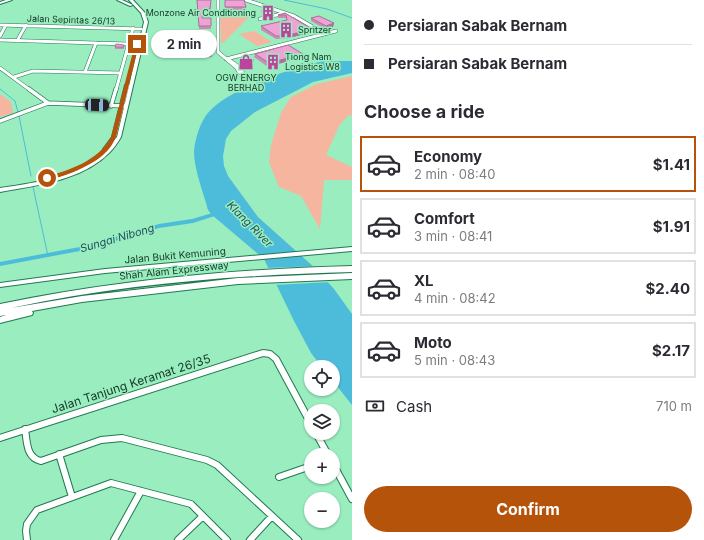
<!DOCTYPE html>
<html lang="en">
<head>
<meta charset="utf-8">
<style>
	:root { --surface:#fff; --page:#f2f2f3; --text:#2b2b33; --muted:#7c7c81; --line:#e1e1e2; --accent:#b45309 }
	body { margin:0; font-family:Inter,sans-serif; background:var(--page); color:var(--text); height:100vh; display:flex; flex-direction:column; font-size:15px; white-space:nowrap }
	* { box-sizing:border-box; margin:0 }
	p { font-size:13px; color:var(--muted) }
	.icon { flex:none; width:22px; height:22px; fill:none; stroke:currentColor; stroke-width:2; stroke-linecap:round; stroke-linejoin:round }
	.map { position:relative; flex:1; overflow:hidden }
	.sheet { display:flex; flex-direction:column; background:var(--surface); width:352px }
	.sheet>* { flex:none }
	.top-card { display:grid; align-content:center; height:88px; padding:0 12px; background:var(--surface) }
	.buttons { position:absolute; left:304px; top:360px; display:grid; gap:8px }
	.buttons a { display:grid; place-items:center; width:36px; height:36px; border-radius:50%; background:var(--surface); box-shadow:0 1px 3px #0004; font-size:20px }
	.end { position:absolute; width:18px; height:18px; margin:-9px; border:5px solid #b45309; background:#fff; box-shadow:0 0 0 2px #fff }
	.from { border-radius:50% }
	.bubble { position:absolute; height:28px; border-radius:14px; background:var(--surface); box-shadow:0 1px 3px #0004; font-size:13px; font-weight:700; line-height:28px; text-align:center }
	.car { position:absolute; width:12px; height:24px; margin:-12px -6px; border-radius:5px; box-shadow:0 0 3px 1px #0007; background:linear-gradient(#222 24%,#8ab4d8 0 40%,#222 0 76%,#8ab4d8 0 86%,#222 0) }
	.top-card b { display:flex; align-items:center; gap:14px; height:38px; font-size:15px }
	.top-card b+b { border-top:1px solid var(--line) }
	.top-card i { width:10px; height:10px; background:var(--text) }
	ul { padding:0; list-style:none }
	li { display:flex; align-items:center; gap:12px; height:56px; margin:0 8px 6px; padding:0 4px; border:2px solid var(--line); border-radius:0px }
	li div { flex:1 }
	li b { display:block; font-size:15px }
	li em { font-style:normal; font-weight:700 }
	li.on { border-color:var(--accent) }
	li>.icon { width:36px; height:36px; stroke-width:1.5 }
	h2 { padding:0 12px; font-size:18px; line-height:48px }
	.pay { display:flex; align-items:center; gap:10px; height:44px; padding:0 12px; font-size:15px }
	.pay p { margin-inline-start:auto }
	.primary-button { display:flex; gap:8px; margin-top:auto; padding:8px 12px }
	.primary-button a { flex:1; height:46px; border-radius:24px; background:var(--accent); color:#fff; font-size:16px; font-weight:700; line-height:46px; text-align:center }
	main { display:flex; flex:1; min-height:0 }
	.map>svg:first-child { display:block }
	.green { fill:#f6b59f }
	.water { fill:#4dbcda }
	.pier { fill:#99edbf }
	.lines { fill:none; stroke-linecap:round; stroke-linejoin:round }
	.stream { stroke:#4dbcda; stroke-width:1 }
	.river { fill:#4dbcda; fill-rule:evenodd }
	.street-far2-casing { stroke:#217951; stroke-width:4 }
	.street-far1-casing { stroke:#217951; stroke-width:5 }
	.street-casing { stroke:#217951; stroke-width:8 }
	.secondary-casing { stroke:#217951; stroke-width:2 }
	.primary-casing { stroke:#217951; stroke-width:2 }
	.highway-casing { stroke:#217951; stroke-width:2 }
	.street-far2 { stroke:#fff; stroke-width:3 }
	.street-far1 { stroke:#fff; stroke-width:3.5 }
	.street { stroke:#fff; stroke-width:6 }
	.secondary { fill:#fff; fill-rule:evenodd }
	.primary { fill:#fff; fill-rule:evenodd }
	.highway { fill:#fff; fill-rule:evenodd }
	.wall { fill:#cc8cb7 }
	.shaded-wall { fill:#a67295 }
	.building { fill:#eda3d5; stroke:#a67295 }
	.route { fill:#b45309 }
	.labels { text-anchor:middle; stroke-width:3; stroke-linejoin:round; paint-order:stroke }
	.far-poi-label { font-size:9px; fill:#163927; stroke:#99edbf; text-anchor:start }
	.far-street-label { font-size:9px; fill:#163927; stroke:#99edbf }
	.street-label { font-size:10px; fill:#163927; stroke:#99edbf }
	.water-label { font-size:11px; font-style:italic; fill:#22515f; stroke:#99edbf }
	.near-street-label { font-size:12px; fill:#163927; stroke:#99edbf }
</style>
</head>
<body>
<main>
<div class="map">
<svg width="352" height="540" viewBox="0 0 352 540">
	<rect width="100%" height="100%" fill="#99edbf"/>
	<path class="green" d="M 220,11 L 250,11 L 252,14 L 223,43 L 221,43 Z
		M 254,31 L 272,42 L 257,46 L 239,34 Z
		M 352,76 L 352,116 L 349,115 L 340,124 L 326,155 L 352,167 L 352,180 L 324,180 L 320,229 L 301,196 L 279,187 L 269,162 L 271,145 L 281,113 L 291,97 L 317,84 Z
		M 0,94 L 11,102 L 13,113 L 0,117 Z"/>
	<path class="water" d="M 323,61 L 352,61 L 352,73 L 313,82 L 255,112 L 231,131 L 226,139 L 223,156 L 224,166 L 228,176 L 258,217 L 315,268 L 334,289 L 352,314 L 352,405 L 333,381 L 333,367 L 322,367 L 311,353 L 294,321 L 264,259 L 212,215 L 208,210 C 203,191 194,170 194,151 C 195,139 200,123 207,114 C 227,89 292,68 323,61 Z"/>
	<path class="pier" d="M 316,266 L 331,282 L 274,285 L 266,268 Z"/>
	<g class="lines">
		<path class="stream" d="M 284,0 L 327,9 L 352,18
			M 0,89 L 15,101 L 18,112
			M 19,116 L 31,176
			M 33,187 L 48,256"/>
		<path class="river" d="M 219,211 L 222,213 L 221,214 L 193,223 L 159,228 L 85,250 L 0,266 L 0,262 L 85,246 L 159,224 L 192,219 Z"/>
		<g class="street-far2-casing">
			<path id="street-far2" d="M 218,0 L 218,52 L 236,67 L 239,72 L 243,73 L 239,67 L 228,59
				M 246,0 L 294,16 L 325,34
				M 260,19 L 285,13
				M 0,25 L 141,29
				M 0,36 L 6,25
				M 0,40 L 128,44
				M 17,41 L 26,25
				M 226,59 L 336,31
				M 0,68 L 30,90
				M 85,72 L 96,43
				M 14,77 L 33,71 L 121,73
				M 116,90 L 133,28"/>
		</g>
		<g class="street-far1-casing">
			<path id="street-far1" d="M 29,89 L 48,103
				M 111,106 L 116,89
				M 0,121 L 48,103 L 126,106"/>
		</g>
		<g class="street-casing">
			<path id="street" d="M 25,429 C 27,441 26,458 41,461 L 101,440 L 122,438 L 207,460 L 217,465 L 298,540
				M 316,433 L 328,455
				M 0,438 L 263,353 L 270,354 L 276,359 L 311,424
				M 59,454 L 72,497
				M 333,464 L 352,499
				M 279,477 L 311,466
				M 27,540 L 26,531 L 27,524 L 37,510 L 111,483 L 191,504 L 227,540
				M 114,540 L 141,491
				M 178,540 L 203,516
				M 250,540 L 272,516"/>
		</g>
		<g class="secondary-casing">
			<path id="secondary" d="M 129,0 L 133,0 L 145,13 L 148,22 L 121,137 C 118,142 114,148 110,152 C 82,181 37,185 0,192 L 0,188 C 32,183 68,179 94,160 C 99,157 102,153 106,150 L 103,150 L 103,149 L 112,137 L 125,85 L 127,84 L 129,85 L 116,137 L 110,145 L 117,137 L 144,22 L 141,13 Z
				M 352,247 L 352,251 L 105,273 L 0,287 L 0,283 L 105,269 Z"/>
		</g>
		<g class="primary-casing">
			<path id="primary" d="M 6,0 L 12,0 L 0,4 L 0,2 Z
				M 117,0 L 122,0 L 133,5 L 130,6 Z"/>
		</g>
		<g class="highway-casing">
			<path id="highway" d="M 352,266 L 352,272 C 237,275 124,284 11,308 L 82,296 L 238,278 L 352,273 L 352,279 L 238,284 L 82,302 L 32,311 L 33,313 L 32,315 L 0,323 L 0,317 L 6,315 L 0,316 L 0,304 C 118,280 232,269 352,266 Z"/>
		</g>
		<use href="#street-far2" class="street-far2"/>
		<use href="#street-far1" class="street-far1"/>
		<use href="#street" class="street"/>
		<use href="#secondary" class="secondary"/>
		<use href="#primary" class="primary"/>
		<use href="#highway" class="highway"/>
	</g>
	<path class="wall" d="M 197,0 L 211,0 L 210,12 L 203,12 L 202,18 L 211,26 L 211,29 L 199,29 Z
		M 225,0 L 246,7 L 246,11 L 225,10 Z
		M 262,9 L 274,9 L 274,13 L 267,14 L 261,12 Z
		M 285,13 L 312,32 L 285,39 L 276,39 L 261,30 L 261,26 L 286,20 L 286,18 L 278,18 L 278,15 Z
		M 311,18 L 334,23 L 333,27 L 325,29 L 311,21 Z
		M 124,45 L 124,49 L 115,49 L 115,47 Z
		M 200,45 L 212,54 L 212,57 L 200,57 Z
		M 255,54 L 302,57 L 268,67 L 254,57 Z
		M 239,58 L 254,60 L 253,63 L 245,66 L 239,61 Z"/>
	<path class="shaded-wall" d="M 274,9 L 274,13 L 267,14 L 267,11 Z
		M 334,23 L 333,27 L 325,29 L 326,26 Z
		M 312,29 L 312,32 L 285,39 L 285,36 Z
		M 303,54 L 302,57 L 268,67 L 269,63 Z
		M 254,60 L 253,63 L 245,66 L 245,62 Z"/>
	<path class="building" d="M 197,0 L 211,0 L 210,9 L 203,9 L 202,18 L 211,18 L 211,26 L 199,26 Z
		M 225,0 L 244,0 L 246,7 L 225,7 Z
		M 266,7 L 274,9 L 267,11 L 262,9 Z
		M 285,13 L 312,29 L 285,36 L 276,36 L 261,26 L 287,20 L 286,15 L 278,15 Z
		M 319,16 L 334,23 L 326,26 L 311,18 Z
		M 116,44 L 124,45 L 124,47 L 115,47 Z
		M 200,45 L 211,45 L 212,54 L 200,53 Z
		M 288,45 L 303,54 L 269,63 L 255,54 Z
		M 248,56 L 254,60 L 245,62 L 239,58 Z"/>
	<path class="route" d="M 137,43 L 139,44 L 116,137 C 113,144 109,150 103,155 C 93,165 59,180 45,179 L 45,177 C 70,170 98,161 111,137 L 135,44 Z"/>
	<defs>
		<g id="building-bare" transform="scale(1.2)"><path d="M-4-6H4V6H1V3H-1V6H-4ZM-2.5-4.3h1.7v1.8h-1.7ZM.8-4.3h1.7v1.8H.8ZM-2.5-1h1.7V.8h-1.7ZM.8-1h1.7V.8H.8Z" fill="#bb459d" stroke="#99edbf" stroke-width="2.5" paint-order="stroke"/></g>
		<g id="shop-bare" transform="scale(1.2)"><path d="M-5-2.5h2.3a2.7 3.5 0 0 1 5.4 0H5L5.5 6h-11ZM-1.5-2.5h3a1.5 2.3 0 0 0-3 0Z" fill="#bb459d" stroke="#99edbf" stroke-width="2.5" paint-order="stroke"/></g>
	</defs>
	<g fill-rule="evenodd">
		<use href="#building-bare" x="268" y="13"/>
		<use href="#building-bare" x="286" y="30"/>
		<use href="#shop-bare" x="246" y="62"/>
		<use href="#building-bare" x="273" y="62"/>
	</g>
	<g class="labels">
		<g class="far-poi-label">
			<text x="256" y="16" text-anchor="end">Monzone Air Conditioning</text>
			<text x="298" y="33">Spritzer</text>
			<text x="285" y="60">Tiong Nam<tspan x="285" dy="10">Logistics W8</tspan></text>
			<text x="246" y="81" text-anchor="middle">OGW ENERGY<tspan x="246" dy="10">BERHAD</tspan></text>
		</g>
		<g class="far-street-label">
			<text transform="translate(71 20) rotate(2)" y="3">Jalan Sepintas 26/13</text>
		</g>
		<g class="street-label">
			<text transform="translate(175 255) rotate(-5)" y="4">Jalan Bukit Kemuning</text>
			<text transform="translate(174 270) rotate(-6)" y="4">Shah Alam Expressway</text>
		</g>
		<g class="water-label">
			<text transform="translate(250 224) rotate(45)" y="4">Klang River</text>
			<text transform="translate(117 238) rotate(-16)" y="4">Sungai Nibong</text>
		</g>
		<g class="near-street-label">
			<text transform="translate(131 384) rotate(-18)" y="4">Jalan Tanjung Keramat 26/35</text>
		</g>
	</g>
</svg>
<div class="buttons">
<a><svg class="icon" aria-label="locate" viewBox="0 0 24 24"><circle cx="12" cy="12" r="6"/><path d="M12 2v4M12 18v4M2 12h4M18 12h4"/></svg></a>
<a><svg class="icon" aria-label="layers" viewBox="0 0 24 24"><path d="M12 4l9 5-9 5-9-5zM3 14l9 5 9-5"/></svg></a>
<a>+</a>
<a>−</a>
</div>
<i class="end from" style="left:47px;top:178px"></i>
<i class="end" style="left:137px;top:44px"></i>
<div class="bubble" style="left:151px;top:30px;width:66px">2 min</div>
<i class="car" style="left:97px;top:105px;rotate:92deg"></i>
</div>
<section class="sheet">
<div class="top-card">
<b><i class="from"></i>Persiaran Sabak Bernam</b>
<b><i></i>Persiaran Sabak Bernam</b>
</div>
<h2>Choose a ride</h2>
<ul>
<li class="on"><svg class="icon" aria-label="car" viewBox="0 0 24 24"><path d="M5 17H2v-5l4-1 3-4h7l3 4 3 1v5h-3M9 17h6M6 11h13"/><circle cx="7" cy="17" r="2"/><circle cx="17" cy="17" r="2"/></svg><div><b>Economy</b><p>2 min · 08:40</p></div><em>$1.41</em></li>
<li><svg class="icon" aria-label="car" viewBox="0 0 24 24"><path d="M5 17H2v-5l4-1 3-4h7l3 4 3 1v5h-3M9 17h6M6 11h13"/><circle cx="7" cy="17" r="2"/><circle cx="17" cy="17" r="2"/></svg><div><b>Comfort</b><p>3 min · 08:41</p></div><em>$1.91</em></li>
<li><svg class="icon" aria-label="car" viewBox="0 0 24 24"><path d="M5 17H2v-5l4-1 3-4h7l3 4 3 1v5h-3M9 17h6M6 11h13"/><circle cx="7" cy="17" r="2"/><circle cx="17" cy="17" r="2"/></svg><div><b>XL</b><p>4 min · 08:42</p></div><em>$2.40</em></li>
<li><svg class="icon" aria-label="car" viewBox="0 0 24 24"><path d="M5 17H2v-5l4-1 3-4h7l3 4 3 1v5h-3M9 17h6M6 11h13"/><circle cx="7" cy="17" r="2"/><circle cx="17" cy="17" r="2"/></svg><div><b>Moto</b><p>5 min · 08:43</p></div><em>$2.17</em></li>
</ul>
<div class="pay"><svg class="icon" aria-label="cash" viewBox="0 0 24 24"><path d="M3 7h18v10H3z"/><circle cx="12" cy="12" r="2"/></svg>Cash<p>710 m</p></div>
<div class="primary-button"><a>Confirm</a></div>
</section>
</main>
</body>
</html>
